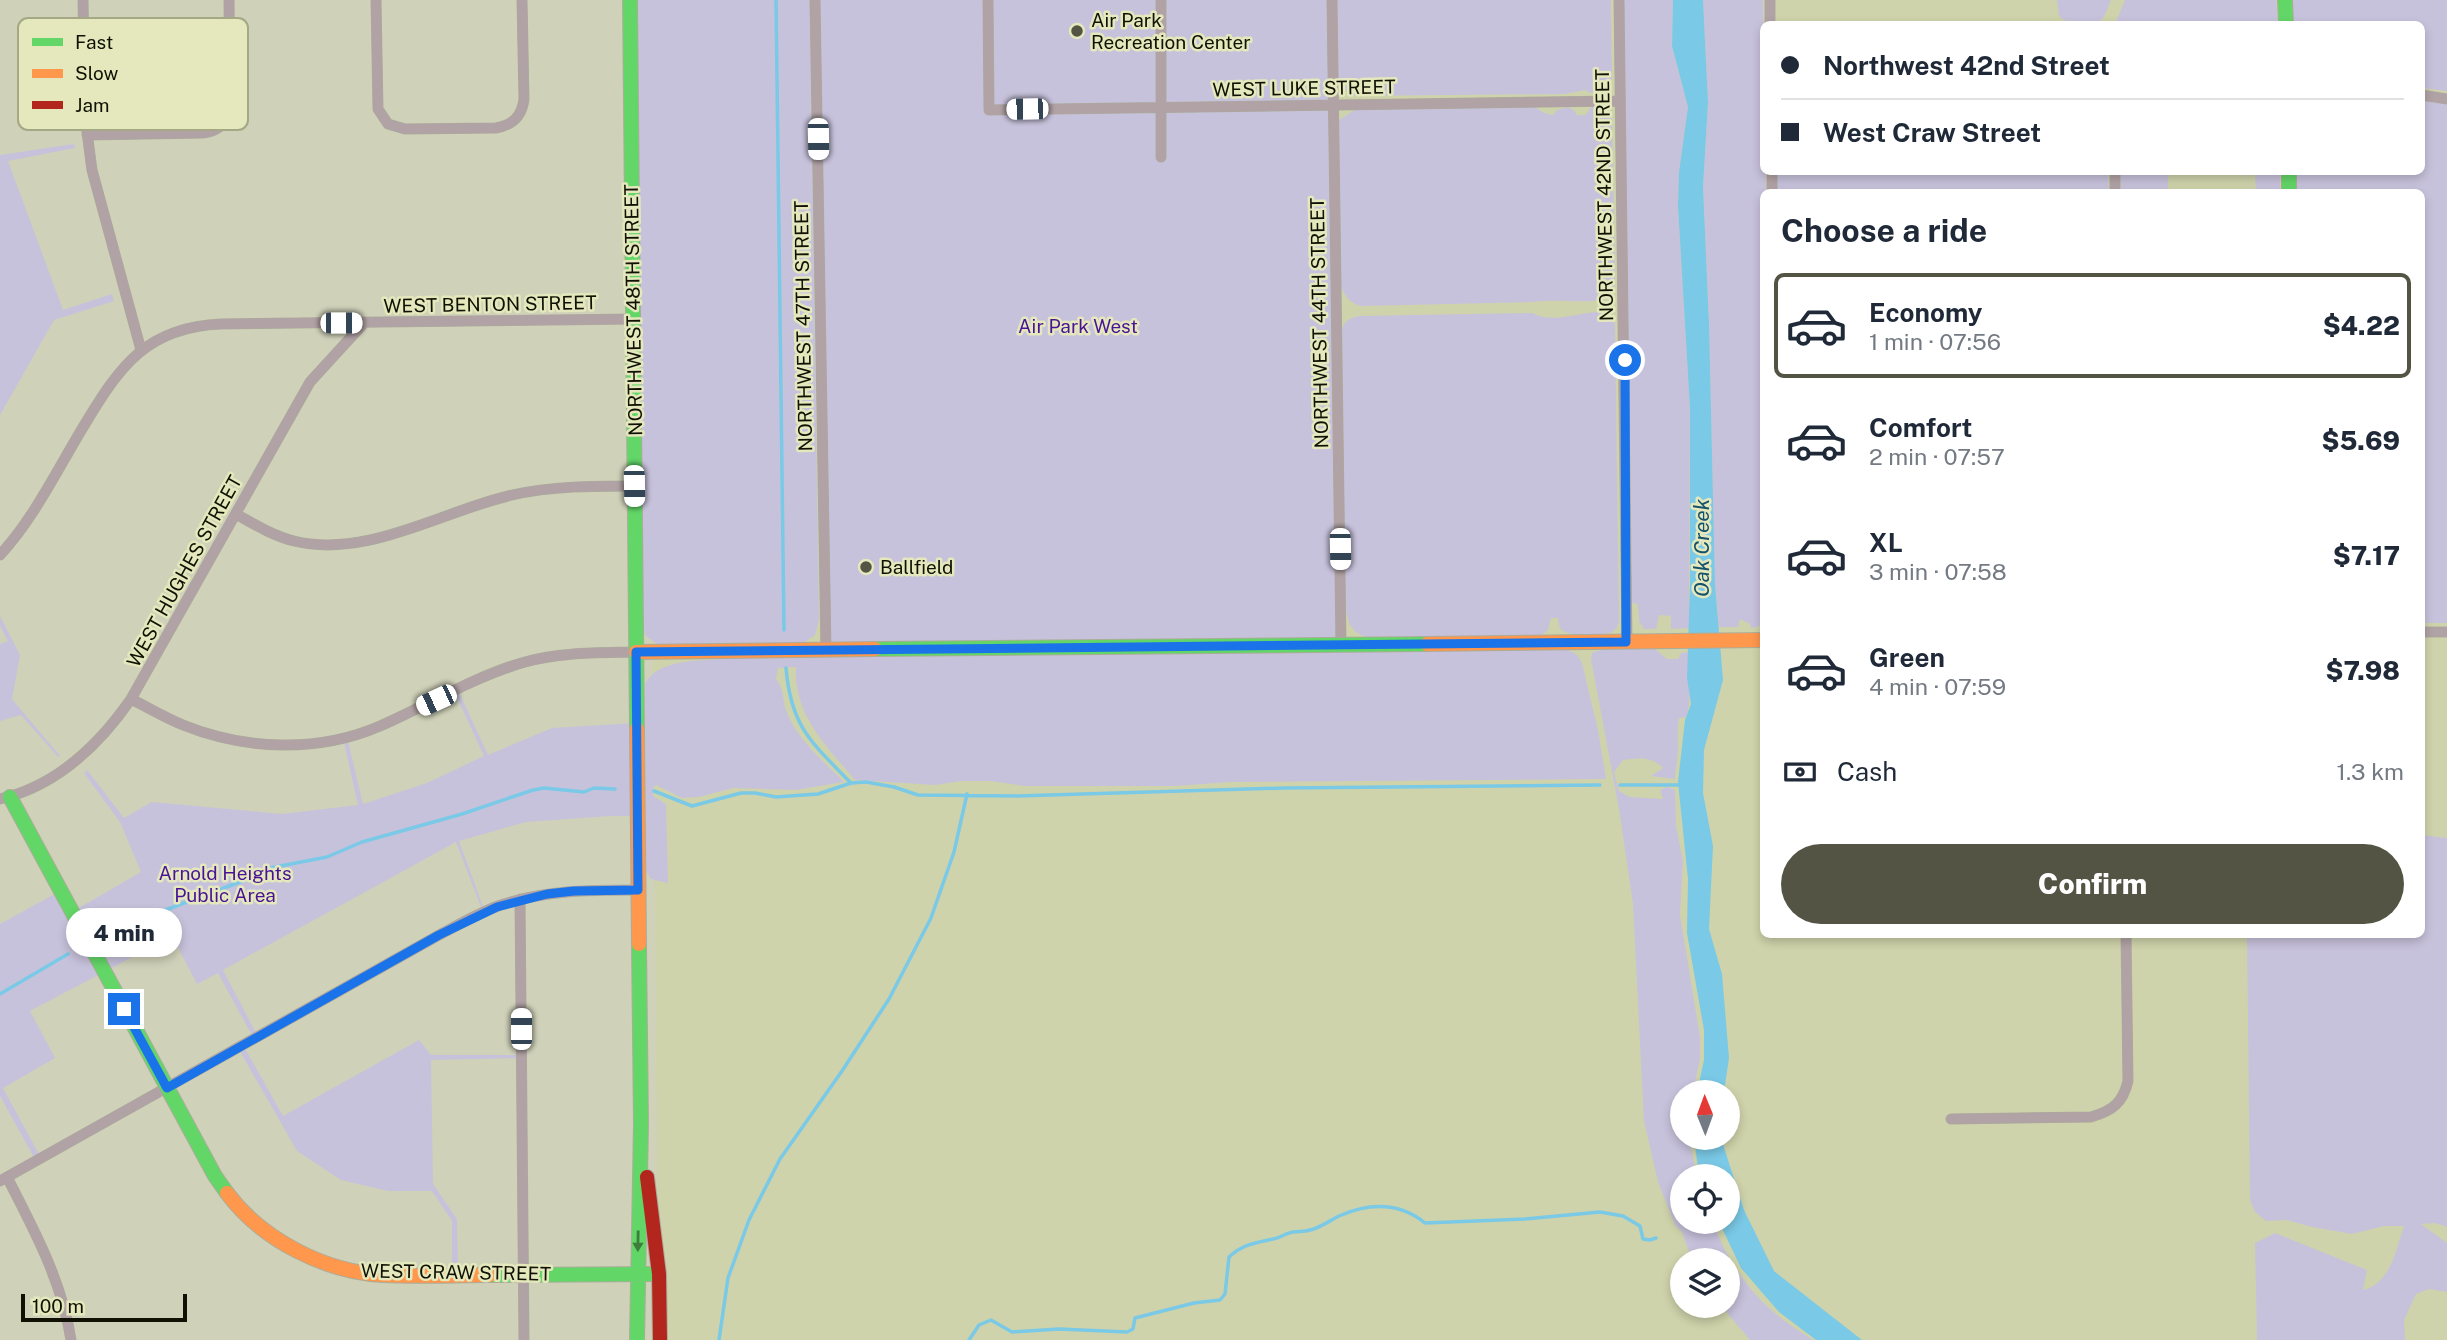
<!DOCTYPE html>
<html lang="en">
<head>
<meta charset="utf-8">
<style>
	:root { --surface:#fff; --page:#f2f2f3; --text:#1f2937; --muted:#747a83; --line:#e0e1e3; --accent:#535443 }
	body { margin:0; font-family:"Public Sans",sans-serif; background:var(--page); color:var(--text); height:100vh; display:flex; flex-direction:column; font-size:26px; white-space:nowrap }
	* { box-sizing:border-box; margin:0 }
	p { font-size:23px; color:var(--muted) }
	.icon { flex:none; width:38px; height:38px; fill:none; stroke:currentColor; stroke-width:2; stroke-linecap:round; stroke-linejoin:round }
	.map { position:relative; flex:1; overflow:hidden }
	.side { position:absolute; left:1760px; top:189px; width:665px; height:749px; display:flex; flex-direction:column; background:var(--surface); border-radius:10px; box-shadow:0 4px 10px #0003 }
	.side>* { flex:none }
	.banner { position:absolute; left:1760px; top:21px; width:665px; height:154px; border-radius:10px; box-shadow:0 4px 10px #0003; display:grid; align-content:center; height:154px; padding:0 21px; background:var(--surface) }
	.needle { width:46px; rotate:359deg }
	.buttons { position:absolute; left:1670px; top:1080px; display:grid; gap:14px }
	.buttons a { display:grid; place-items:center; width:70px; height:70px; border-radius:50%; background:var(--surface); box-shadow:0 4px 10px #0003; font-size:35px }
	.scale { position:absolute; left:21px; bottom:18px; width:166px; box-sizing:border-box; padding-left:7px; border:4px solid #101103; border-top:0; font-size:19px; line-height:24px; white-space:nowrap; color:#101103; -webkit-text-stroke:5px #e4e8bc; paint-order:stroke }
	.end { position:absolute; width:32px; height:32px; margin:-16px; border:9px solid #1a73e8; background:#fff; box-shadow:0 0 0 4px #fff }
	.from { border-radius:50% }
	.bubble { position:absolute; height:49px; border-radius:24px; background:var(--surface); box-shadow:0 4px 10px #0003; font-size:23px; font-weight:800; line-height:49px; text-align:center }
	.car { position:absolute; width:21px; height:42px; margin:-21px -10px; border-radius:9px; box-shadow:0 0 5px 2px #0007; background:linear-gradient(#fff 24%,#345 0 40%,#fff 0 76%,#345 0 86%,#fff 0) }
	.banner b { display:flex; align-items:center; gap:24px; height:66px; font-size:26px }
	.banner b+b { border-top:2px solid var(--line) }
	.banner i { width:18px; height:18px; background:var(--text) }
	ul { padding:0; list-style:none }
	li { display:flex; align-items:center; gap:21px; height:105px; margin:0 14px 10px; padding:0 7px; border:4px solid transparent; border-radius:10px }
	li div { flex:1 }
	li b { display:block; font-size:26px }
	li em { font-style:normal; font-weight:800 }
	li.active { border-color:var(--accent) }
	li>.icon { width:63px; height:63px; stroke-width:1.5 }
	h2 { padding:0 21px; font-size:32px; line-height:84px }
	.pay { display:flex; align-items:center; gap:18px; height:77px; padding:0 21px; font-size:26px }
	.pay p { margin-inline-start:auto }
	.button { display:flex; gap:14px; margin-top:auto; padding:14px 21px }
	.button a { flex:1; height:80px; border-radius:42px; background:var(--accent); color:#fff; font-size:28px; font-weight:800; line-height:80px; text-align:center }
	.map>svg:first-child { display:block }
	.built { fill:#cfd3ab; fill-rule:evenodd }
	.green { fill:#c7c2db }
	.water { fill:#7ac9e6 }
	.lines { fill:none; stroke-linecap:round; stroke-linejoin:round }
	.stream { stroke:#7ac9e6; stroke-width:3.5 }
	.street-casing { stroke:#abad9a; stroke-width:11 }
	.fast-casing { stroke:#abad9a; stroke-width:16 }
	.slow-casing { stroke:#abad9a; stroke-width:16 }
	.jam-casing { stroke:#abad9a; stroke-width:16 }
	.street { stroke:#b1a2a5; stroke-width:10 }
	.fast { stroke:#63d668; stroke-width:14 }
	.slow { stroke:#ff974d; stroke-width:14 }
	.jam { stroke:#b3261e; stroke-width:14 }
	.oneway { fill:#3e7d3b }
	.route { stroke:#1a73e8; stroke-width:9 }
	.poi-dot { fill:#535443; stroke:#e4e8bc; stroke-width:2.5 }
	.labels { text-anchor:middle; stroke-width:5; stroke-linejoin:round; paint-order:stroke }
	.poi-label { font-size:19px; fill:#101103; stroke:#e4e8bc; text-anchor:start }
	.street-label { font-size:19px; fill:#101103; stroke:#e4e8bc }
	.park-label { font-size:19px; fill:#481397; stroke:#e4e8bc }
	.water-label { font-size:21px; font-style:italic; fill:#13516c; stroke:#e4e8bc }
	.key { fill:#e4e8bc; stroke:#a4a884; stroke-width:2 }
	.key-label { font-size:19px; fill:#101103 }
</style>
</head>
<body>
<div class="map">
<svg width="2447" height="1340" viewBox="0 0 2447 1340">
	<rect width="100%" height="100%" fill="#cfd1b9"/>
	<path class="built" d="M 647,0 L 2447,0 L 2447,1340 L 659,1340 ZM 1764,24 L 2422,24 L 2422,172 L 1764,172 ZM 1764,192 L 2422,192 L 2422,934 L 1764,934 ZM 1682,1092 L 1727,1092 L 1727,1138 L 1682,1138 ZM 1682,1176 L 1727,1176 L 1727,1222 L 1682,1222 ZM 1682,1260 L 1727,1260 L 1727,1306 L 1682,1306 Z"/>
	<path class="green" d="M 637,0 L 810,0 L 819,620 L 815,635 L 802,644 L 658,645 L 645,635 L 643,622 Z
		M 815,0 L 1332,0 L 1341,645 L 826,651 Z
		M 1337,0 L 1611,0 L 1612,78 L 1610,83 L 1605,90 L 1599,93 L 1591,93 L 1585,90 L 1564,94 L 1352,96 L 1340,85 L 1338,76 Z
		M 1623,0 L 1673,0 L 1672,46 L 1688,107 L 1679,172 L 1678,206 L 1690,408 L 1689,628 L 1671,629 L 1671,616 L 1659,615 L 1656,629 L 1644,629 L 1639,621 L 1638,604 L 1632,603 Z
		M 1703,0 L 1763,0 L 1766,192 L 1764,620 C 1761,626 1758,627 1751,628 L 1750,624 L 1740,619 L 1738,627 L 1719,627 L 1715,584 L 1709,324 L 1703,187 L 1708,103 Z
		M 2057,0 L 2111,0 C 2108,6 2106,16 2101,20 C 2091,29 2067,25 2059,16 Z
		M 2125,0 L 2276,0 L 2278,24 L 2115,24 Z
		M 2291,0 L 2447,0 L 2447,91 L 2422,88 L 2422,24 L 2291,24 Z
		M 2422,99 L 2447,104 L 2447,623 L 2422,623 L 2422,192 L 2293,192 L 2293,172 L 2422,172 Z
		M 1595,106 L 1605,108 L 1612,119 L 1615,280 L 1614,291 L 1610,298 C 1585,305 1559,298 1532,302 L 1361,306 C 1350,303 1345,297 1341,286 L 1339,138 L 1339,120 L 1358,108 L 1535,107 L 1544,113 L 1553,115 L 1557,110 L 1568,107 L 1575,111 L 1576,115 L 1586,115 L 1590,108 Z
		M 74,144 L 75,148 L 8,161 L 63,310 L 112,294 L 114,301 L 54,320 L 0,415 L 0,155 Z
		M 1776,172 L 2108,172 L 2109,192 L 1777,192 Z
		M 2120,172 L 2168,172 L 2168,192 L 2121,192 Z
		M 2255,172 L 2280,172 L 2280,192 L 2256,192 Z
		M 1597,312 C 1607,314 1612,315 1615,325 L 1619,622 C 1617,626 1617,629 1612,632 C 1600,637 1570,637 1560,629 L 1558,618 L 1551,618 L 1548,630 L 1540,636 L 1367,637 C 1347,631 1347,618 1345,599 L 1342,329 C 1345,320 1351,318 1359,316 L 1532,313 C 1553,324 1575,313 1597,312 Z
		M 0,616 L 20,655 L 12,699 L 60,756 L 58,757 L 21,715 L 0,721 L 0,644 L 8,641 L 0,626 Z
		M 1559,649 C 1571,650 1577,652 1582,663 L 1598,730 L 1606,779 L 1231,782 L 1175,786 L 1024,786 L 991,781 L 961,781 L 935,785 L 855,780 C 827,747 793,714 796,667 L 778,668 L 776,679 C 785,691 782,697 786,710 C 796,738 824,762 844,782 L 796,790 L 733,788 L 699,797 L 682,798 L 656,785 L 653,788 L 653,796 L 666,804 L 668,883 L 651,879 L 646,871 L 645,684 C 658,656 711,661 739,658 Z
		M 1603,649 L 1655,649 L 1667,659 L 1678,659 L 1681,653 L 1688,652 C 1687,673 1693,697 1686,717 L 1679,718 C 1677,729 1678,738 1678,749 C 1678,759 1675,769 1675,779 L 1651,776 L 1663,768 C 1652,756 1638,758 1623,760 L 1614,772 L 1619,791 L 1630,797 L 1663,799 L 1660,790 L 1667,787 L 1675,790 L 1676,826 L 1683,861 L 1680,915 L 1700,1037 L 1700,1058 L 1693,1092 L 1682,1092 L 1682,1138 L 1689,1138 L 1697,1176 L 1682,1176 L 1682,1222 L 1715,1222 C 1717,1246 1750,1292 1769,1308 C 1782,1320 1798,1330 1813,1340 L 1750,1340 L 1721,1306 L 1727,1306 L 1727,1260 L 1692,1260 L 1682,1232 L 1675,1225 L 1658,1182 L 1644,1121 L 1633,904 L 1619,809 L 1591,659 L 1592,653 Z
		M 458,690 L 488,755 L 552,728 L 637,723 L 638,816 L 610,816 L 526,822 L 459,841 L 485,912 L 483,912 L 456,842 L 223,970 L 258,1037 L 254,1039 L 218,973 L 197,984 L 172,936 L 30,1011 L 55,1058 L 3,1088 L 41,1158 L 36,1161 L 0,1096 L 0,924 L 60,891 L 72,912 L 141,872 L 120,822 L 84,773 L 87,770 L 124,818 L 152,802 L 282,814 L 358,805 L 343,738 L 347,737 L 363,804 L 427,783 L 484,756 L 454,691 Z
		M 2422,835 L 2447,838 L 2447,1227 L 2435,1223 L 2421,1224 L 2447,1243 L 2447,1292 L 2429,1289 L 2416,1294 L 2404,1320 L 2405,1340 L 2257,1340 L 2255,1243 L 2275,1233 L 2367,1270 L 2363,1290 C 2391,1283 2396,1249 2404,1226 L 2384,1226 L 2352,1234 L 2312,1227 L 2287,1220 L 2266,1221 L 2255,1212 L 2250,1200 L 2247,935 L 2422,934 Z
		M 419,1040 L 431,1055 L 521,1055 L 521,1058 L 431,1060 L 433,1184 L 457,1219 L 458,1275 L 452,1275 L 452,1221 L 432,1191 L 388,1191 L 341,1180 L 297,1151 L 238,1048 L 243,1045 L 283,1116 Z"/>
	<path class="water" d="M 1673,0 L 1703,0 L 1708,103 L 1703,187 L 1709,324 L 1715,584 L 1723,680 L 1704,750 L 1703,793 L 1713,846 L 1709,929 L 1722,974 L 1729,1058 L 1724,1092 L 1697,1092 L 1704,1060 L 1704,1030 L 1687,933 L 1688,879 L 1678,782 L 1685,720 L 1691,704 L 1687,678 L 1690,583 L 1690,408 L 1678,206 L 1679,172 L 1688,107 L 1672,46 Z
		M 1694,1138 L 1721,1138 L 1744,1210 L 1774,1271 L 1862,1340 L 1816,1340 L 1779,1312 L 1741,1268 L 1719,1222 L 1727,1222 L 1727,1176 L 1699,1176 Z"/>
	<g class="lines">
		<path class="stream" d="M 776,0 L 784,630
			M 786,668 C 791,727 811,742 851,783
			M 1620,785 L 1681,785
			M 654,791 L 692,806 L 741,793 L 755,793 L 776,797 L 818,794 L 851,783 L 866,782 L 894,787 L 918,795 L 1017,796 L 1283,788 L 1600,785
			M 110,933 L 132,921 L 147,917 L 253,877 L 270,868 L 327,857 L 362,842 L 462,814 L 533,790 L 544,788 L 584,792 L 594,788 L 615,789
			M 0,994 L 68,954
			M 719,1340 L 728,1278 L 749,1220 L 780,1159 L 842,1071 L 889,999 L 931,918 L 954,852 L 967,794
			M 969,1340 L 979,1325 L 991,1320 L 1012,1332 L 1059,1329 L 1127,1332 L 1133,1329 L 1135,1318 L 1194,1303 L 1220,1300 L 1225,1294 L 1229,1257 C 1243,1244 1255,1243 1273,1239 C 1280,1238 1286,1233 1293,1232 C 1299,1231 1304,1232 1310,1230 C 1320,1228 1329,1221 1339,1216 C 1369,1203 1399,1202 1425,1223 L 1525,1219 L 1600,1212 L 1623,1216 L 1640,1226 L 1643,1239 L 1650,1240 L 1656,1238"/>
		<g class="street-casing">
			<path id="street" d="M 83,0 L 85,117 L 92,170 L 141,350
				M 376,0 L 378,109 L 388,124 L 405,129 L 496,128 C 513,125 522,116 524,99 L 522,0
				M 815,0 L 826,651
				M 988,0 L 989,110 L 1619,101
				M 1161,0 L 1161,157
				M 1332,0 L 1341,645
				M 1619,0 L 1627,642
				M 1770,0 L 1770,24
				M 2422,95 L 2447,99
				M 87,135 L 203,133 C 220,131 228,122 230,105 L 229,0
				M 1772,172 L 1772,192
				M 2115,172 L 2115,192
				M 236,514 C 254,524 273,536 294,541 C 367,559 442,511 512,495 C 552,486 593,486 634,486
				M 0,555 C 35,517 58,468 85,424 C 120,366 147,327 221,324 L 633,319
				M 2422,632 L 2447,632
				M 131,699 C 149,708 166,718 183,725 C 245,750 318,753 380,726 C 428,705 475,676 525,662 C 561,652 599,653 636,652
				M 0,799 C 57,786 99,745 131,699 L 310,382 L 364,323
				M 520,899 L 524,1340
				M 1951,1119 L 2091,1117 C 2112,1111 2123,1103 2128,1081 L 2126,934
				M 7,1177 C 34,1230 62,1281 71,1340
				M 0,1181 L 439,935 C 458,925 477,914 498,906 C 543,890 590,890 638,890"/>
		</g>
		<g class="fast-casing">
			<path id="fast" d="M 630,0 L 637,729
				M 2285,0 L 2286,24
				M 2289,172 L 2289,192
				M 875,649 L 1427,644
				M 10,797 L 215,1176 L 227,1193
				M 490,1275 L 659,1274
				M 637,1340 L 641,1124 L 639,944"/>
		</g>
		<g class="slow-casing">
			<path id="slow" d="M 1427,644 L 1764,640
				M 636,652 L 875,649
				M 637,729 L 639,944
				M 227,1193 C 262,1240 325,1272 383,1275 C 419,1277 455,1275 490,1275"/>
		</g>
		<g class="jam-casing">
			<path id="jam" d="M 647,1177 L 659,1274 L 660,1340"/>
		</g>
		<use href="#street" class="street"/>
		<use href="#fast" class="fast"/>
		<use href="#slow" class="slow"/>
		<use href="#jam" class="jam"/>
	</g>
	<defs><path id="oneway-solid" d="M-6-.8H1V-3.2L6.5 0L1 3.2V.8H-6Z" transform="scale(1.75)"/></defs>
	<use class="oneway" href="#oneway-solid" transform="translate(638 1241) rotate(91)"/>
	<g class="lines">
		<path class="route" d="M 124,1009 L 167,1088 L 439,935 L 497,907 L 547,894 L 574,891 L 638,890 L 636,652 L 1626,642 L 1625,360"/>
	</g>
	<g class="poi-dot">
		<circle cx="1077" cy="31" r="7"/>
		<circle cx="866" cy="567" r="7"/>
	</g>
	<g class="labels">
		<g class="poi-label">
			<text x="1091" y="27">Air Park<tspan x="1091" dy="22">Recreation Center</tspan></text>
			<text x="880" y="574">Ballfield</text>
		</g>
		<g class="street-label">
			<text transform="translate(1304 88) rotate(-1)" y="7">WEST LUKE STREET</text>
			<text transform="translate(1604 195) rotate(-91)" y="7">NORTHWEST 42ND STREET</text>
			<text transform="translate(490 304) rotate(-1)" y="7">WEST BENTON STREET</text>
			<text transform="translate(633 310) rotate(-91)" y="7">NORTHWEST 48TH STREET</text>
			<text transform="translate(1319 323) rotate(-91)" y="7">NORTHWEST 44TH STREET</text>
			<text transform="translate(803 326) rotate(-91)" y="7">NORTHWEST 47TH STREET</text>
			<text transform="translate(184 571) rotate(-61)" y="7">WEST HUGHES STREET</text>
			<text transform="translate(456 1272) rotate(1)" y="7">WEST CRAW STREET</text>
		</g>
		<g class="park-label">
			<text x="1078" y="333">Air Park West</text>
			<text x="225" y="880">Arnold Heights<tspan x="225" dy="22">Public Area</tspan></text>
		</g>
		<g class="water-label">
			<text transform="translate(1702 548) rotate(-90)" y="7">Oak Creek</text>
		</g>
	</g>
	<rect x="18" y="18" width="230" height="112" rx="10" class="key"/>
	<rect x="32" y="38" width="31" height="8" fill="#63d668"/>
	<rect x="32" y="69" width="31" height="9" fill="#ff974d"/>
	<rect x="32" y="101" width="31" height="8" fill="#b3261e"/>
	<g class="key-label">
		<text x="75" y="49">Fast</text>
		<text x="75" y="80">Slow</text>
		<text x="75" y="112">Jam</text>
	</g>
</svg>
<div class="buttons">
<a><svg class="needle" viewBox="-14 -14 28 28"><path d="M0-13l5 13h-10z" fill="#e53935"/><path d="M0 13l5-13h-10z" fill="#747a83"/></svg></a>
<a><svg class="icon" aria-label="locate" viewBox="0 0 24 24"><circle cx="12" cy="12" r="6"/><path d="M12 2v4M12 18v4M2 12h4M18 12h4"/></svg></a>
<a><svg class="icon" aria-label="layers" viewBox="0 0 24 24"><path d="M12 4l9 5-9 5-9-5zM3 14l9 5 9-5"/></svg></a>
</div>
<div class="scale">100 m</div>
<i class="end from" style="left:1625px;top:360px"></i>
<i class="end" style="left:124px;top:1009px"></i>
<div class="bubble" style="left:66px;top:908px;width:116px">4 min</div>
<i class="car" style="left:1027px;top:109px;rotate:269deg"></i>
<i class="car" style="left:818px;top:139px;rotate:179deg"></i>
<i class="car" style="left:341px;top:323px;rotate:90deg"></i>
<i class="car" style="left:634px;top:486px;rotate:179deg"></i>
<i class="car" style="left:1340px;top:549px;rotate:179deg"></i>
<i class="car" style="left:436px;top:700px;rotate:245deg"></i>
<i class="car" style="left:521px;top:1029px;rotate:0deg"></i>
<div class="banner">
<b><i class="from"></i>Northwest 42nd Street</b>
<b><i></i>West Craw Street</b>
</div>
<section class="side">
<h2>Choose a ride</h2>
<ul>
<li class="active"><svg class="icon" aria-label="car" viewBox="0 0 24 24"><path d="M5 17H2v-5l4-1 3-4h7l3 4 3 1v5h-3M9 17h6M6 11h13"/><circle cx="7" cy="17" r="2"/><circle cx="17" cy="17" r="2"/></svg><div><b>Economy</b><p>1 min · 07:56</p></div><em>$4.22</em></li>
<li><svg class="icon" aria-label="car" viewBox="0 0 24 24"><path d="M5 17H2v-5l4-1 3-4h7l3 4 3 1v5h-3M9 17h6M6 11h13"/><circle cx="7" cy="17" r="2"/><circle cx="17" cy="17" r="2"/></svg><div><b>Comfort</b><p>2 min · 07:57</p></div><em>$5.69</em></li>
<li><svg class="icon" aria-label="car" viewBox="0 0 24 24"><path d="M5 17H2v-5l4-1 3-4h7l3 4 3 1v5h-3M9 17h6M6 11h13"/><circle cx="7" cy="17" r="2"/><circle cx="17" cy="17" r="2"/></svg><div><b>XL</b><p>3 min · 07:58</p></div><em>$7.17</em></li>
<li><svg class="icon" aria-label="car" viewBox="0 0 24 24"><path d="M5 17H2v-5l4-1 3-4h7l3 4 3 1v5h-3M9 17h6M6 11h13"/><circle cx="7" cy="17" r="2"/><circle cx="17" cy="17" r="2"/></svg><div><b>Green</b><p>4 min · 07:59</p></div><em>$7.98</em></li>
</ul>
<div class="pay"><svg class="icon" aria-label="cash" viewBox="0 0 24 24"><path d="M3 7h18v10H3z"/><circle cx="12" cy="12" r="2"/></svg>Cash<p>1.3 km</p></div>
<div class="button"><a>Confirm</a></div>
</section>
</div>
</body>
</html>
